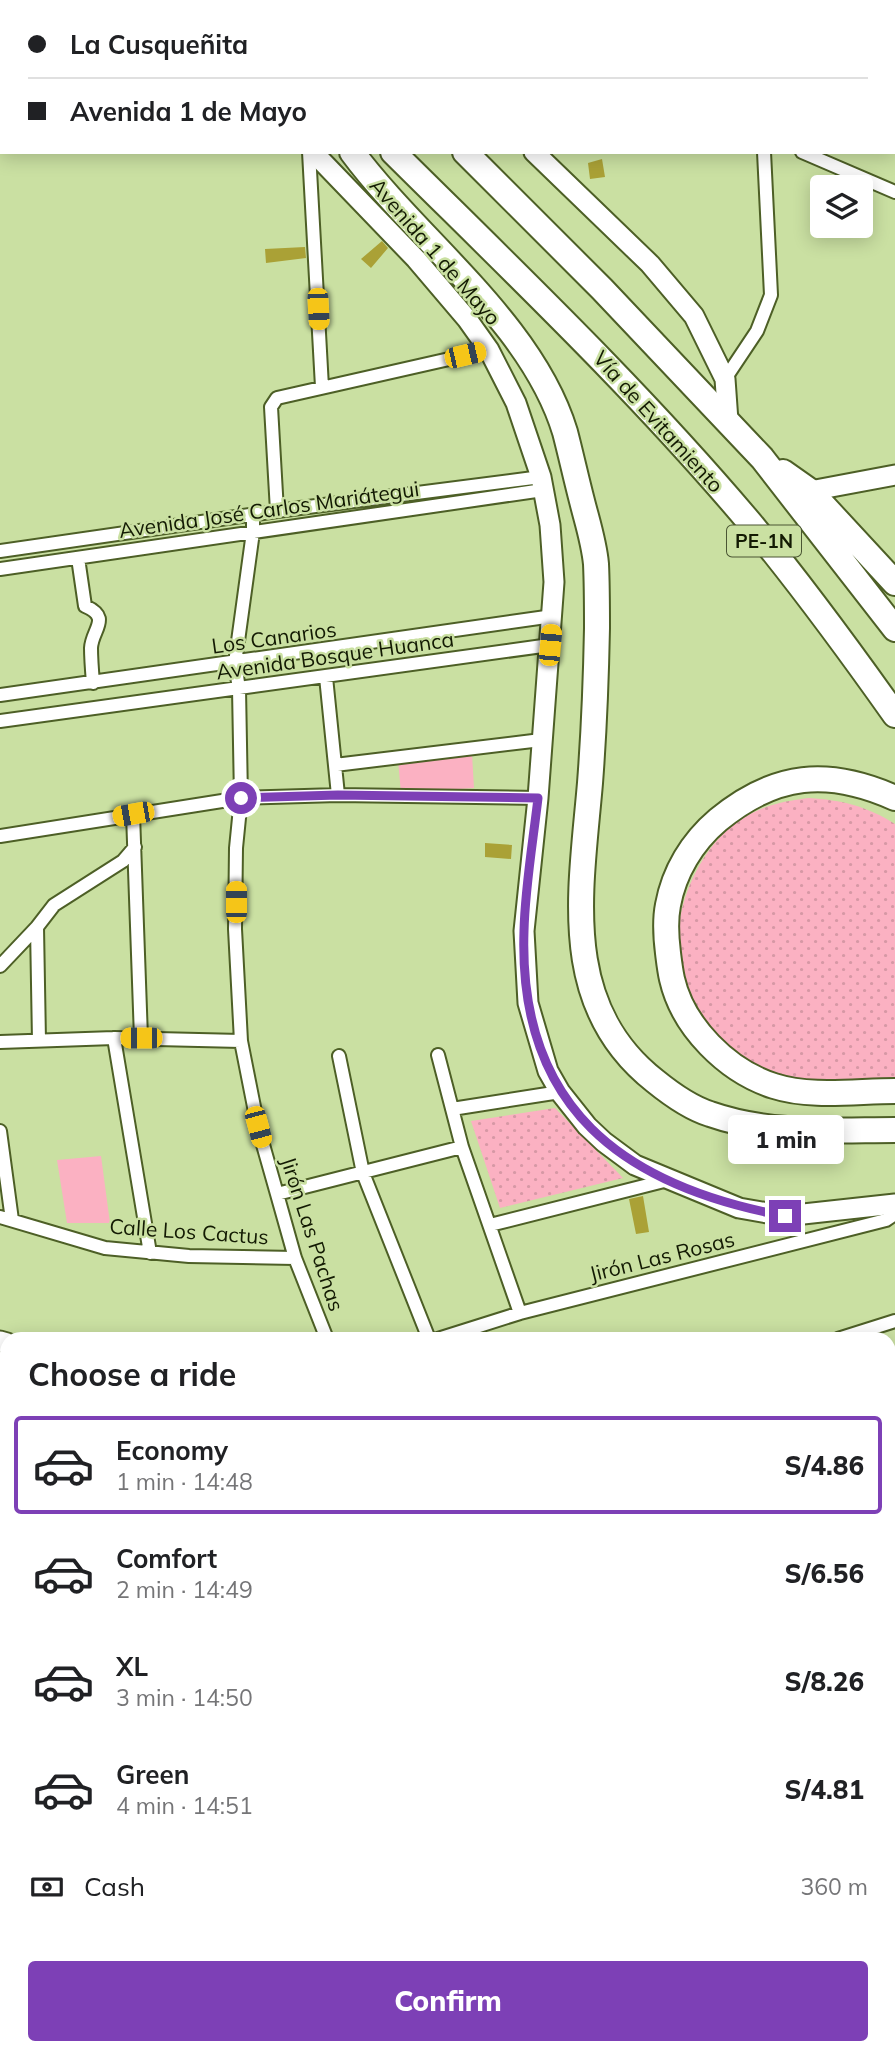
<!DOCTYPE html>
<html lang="en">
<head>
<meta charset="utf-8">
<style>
	:root { --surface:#fff; --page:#f6f6f6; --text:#202124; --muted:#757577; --line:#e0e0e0; --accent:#7d40b6 }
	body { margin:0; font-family:Mulish,sans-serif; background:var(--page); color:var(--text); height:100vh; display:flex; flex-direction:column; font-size:26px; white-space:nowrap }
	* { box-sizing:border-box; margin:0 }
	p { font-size:23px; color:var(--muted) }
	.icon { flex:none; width:38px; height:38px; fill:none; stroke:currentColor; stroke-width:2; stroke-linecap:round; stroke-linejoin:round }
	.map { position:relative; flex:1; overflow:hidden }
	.side { position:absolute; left:0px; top:1332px; width:896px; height:723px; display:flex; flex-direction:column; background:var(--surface); border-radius:21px 21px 0 0; box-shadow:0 4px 18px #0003 }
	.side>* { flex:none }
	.banner { position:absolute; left:0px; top:0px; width:896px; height:154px; box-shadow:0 4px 18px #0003; display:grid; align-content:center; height:154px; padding:0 28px; background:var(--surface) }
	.controls { position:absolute; left:810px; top:175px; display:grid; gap:14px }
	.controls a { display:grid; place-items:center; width:63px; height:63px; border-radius:7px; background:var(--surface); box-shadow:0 4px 18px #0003; font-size:35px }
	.end { position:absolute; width:32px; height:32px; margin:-16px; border:9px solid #7d40b6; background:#fff; box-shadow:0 0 0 4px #fff }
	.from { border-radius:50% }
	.bubble { position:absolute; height:49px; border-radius:7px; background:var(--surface); box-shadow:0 4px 18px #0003; font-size:23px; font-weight:800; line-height:49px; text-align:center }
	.car { position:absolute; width:21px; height:42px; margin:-21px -10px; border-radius:9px; box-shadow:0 0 5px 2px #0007; background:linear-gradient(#f5c518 24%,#345 0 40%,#f5c518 0 76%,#345 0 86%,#f5c518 0) }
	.banner b { display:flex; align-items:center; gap:24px; height:66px; font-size:26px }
	.banner b+b { border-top:2px solid var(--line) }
	.banner i { width:18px; height:18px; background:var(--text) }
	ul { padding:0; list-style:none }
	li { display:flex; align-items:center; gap:21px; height:98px; margin:0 14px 10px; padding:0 14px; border:4px solid transparent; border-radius:7px }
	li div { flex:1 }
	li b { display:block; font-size:26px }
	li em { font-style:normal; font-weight:800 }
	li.on { border-color:var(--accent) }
	li>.icon { width:63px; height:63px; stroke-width:1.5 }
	h2 { padding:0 28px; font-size:32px; line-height:84px }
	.pay { display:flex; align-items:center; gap:18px; height:77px; padding:0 28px; font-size:26px }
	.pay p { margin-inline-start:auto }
	.cta { display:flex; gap:14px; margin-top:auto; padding:14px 28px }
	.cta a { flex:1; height:80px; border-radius:7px; background:var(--accent); color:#fff; font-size:28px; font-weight:800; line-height:80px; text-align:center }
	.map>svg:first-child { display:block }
	.park { fill:url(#park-dots) }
	.pitch { fill:#fbb1c2 }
	.building { fill:#aaa136 }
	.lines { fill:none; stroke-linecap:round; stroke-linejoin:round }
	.street-casing { stroke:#4d5f26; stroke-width:16 }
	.secondary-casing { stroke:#4d5f26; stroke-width:23 }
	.highway-casing { stroke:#4d5f26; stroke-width:28 }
	.street { stroke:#fff; stroke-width:12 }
	.secondary { stroke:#fff; stroke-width:19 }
	.highway { stroke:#fff; stroke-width:24 }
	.rail-casing { stroke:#58653f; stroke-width:7 }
	.rail { stroke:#cae0a2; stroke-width:4.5; stroke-dasharray:13; stroke-linecap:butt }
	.route { stroke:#7d40b6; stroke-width:9 }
	.labels { text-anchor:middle; stroke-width:5; stroke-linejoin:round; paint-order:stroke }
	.shield { fill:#cae0a2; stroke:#4a5533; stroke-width:2 }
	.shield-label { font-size:19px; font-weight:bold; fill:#131a03 }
	.street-label { font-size:21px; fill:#131a03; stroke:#cae0a2 }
</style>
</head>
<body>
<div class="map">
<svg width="895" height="2054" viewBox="0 0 895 2054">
	<defs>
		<pattern id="park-dots" width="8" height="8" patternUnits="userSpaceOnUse" patternTransform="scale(1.75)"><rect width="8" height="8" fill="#fbb1c2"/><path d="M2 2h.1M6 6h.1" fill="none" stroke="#d698a5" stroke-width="1.8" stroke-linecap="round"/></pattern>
	</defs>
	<rect width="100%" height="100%" fill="#cae0a2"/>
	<path class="park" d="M 809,798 C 841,800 867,806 895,824 L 895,1078 C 851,1079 806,1086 764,1068 C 742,1059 706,1033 694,1012 C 690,1005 689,994 687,987 C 684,978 680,970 679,961 C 671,913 698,848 739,821 C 760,806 783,801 809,798 Z
		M 555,1108 L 623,1178 L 500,1208 L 471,1121 Z"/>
	<path class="pitch" d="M 472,754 L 474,788 L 401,793 L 398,760 Z
		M 101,1156 L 110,1223 L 67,1223 L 57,1160 Z"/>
	<path class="building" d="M 602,159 L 605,177 L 590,179 L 588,163 Z
		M 382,241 L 388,248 L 371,268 L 361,259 Z
		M 305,247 L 306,258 L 266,263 L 265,249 Z
		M 485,843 L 512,845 L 511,859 L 485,857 Z
		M 643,1196 L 649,1232 L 636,1234 L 629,1199 Z"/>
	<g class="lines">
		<g class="street-casing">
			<path id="street" d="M 676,0 L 690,2
				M 763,2 L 764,0
				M 894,83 L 895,84
				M 309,152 L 322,387
				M 802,152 L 895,192
				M 725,379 L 757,331 L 771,295 L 764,152
				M 277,511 L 271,407 L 277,398 L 489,350
				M 253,514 L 253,532 L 235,663 L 239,689 L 241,798 L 236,848 L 235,929 L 241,1041 L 258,1127 L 277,1194 L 295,1258 L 327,1339
				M 0,551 L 277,511 L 541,477
				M 78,558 L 85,606 C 112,618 92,629 91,648 C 91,659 92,671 93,683
				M 0,569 L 543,490
				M 326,677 L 338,795
				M 0,695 L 553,616
				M 0,721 L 550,645
				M 335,765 L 541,740
				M 133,814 L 141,1038
				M 0,836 L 241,798 L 338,795 L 538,798
				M 37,927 L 39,1041
				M 0,966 L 37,927 L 54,905 L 123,861 L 135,847
				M 114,1038 L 150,1253
				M 0,1042 L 114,1038 L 241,1041
				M 438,1055 L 462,1147 L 520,1313
				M 339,1056 L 363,1173 L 429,1339
				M 452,1109 L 560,1092
				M 0,1131 L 12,1220
				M 277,1194 L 462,1147
				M 0,1217 L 105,1248 L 189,1256 L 295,1258
				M 490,1225 L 668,1180
				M 438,1339 L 520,1313 L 886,1220 L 895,1214
				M 838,1339 L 895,1321
				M 889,1455 L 895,1453
				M 889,1526 L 895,1545
				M 0,1542 L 7,1544
				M 889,1622 L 895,1621
				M 889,1757 L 895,1756
				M 0,1823 L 7,1822
				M 0,1914 L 7,1912
				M 0,2006 L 7,2005
				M 143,2048 L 143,2054
				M 232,2048 L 233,2054
				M 650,2048 L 651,2054
				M 468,2054 L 544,2048"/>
		</g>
		<g class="secondary-casing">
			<path id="secondary" d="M 142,0 L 145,2
				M 376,0 L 378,2
				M 313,152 L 416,259 L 467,319 L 489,350 L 516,403 L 541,477 L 550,525 L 554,582 L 538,798 L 524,931 L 528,1003 L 548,1071 L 560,1092 L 587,1126 L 604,1142 L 635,1165 L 739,1208 L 785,1216 L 895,1204
				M 534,152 L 650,264 L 694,316 L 725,379 L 728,421
				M 810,491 L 895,475
				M 0,1341 L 7,1343
				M 0,1407 L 7,1409
				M 889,1889 L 895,1893
				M 889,1958 L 895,1962"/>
		</g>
		<g class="highway-casing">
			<path id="highway" d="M 221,0 L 224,2
				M 308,0 L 310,2
				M 352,152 C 418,241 532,323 565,432 C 571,455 576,478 582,501 C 587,521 594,542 596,564 C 597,585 597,607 597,628 C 596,679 594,731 590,783 C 581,890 558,1005 655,1081 C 671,1094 691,1108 710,1114 C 770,1135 833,1130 895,1130
				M 393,152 C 515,273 640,392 751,524 C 802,586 849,650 895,715
				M 465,152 L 602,289 L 762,458 L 895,629
				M 783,472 L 810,491 L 895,583
				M 895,798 C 828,768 775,773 718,820 C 692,842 674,872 668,905 C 665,920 666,937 668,953 C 669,961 670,970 672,979 C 683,1027 727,1071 774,1086 C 811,1098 856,1091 895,1091"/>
		</g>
		<use href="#street" class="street"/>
		<use href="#secondary" class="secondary"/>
		<use href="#highway" class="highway"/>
		<g class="rail-casing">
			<path id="rail" d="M 0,1375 L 7,1377
				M 889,1923 L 895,1928"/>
		</g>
		<use href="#rail" class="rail"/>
	</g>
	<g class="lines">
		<path class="route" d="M 241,798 L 338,795 L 538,798 C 533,842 525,887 524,931 C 518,1108 623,1186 785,1216"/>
	</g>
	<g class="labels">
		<rect class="shield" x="727" y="525.5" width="74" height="31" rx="5"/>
		<g class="shield-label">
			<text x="764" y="548">PE-1N</text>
		</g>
		<g class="street-label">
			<text transform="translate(435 252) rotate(49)" y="7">Avenida 1 de Mayo</text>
			<text transform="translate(658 422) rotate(48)" y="7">Vía de Evitamiento</text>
			<text transform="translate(269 510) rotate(-8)" y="7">Avenida José Carlos Mariátegui</text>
			<text transform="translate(274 638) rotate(-8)" y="7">Los Canarios</text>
			<text transform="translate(335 656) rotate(-8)" y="7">Avenida Bosque Huanca</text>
			<text transform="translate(189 1232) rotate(4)" y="7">Calle Los Cactus</text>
			<text transform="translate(312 1234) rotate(72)" y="7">Jirón Las Pachas</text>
			<text transform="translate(662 1257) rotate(-14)" y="7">Jirón Las Rosas</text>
		</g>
	</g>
</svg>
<div class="controls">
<a><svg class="icon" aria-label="layers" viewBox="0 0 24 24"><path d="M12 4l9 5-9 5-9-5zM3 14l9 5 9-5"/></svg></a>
</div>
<i class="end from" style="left:241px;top:798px"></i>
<i class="end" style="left:785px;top:1216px"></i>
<div class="bubble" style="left:728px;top:1115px;width:116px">1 min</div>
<i class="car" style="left:318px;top:309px;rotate:177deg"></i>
<i class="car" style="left:465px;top:355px;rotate:77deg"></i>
<i class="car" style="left:550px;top:645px;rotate:5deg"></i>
<i class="car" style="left:133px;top:814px;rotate:260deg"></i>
<i class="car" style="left:236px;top:902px;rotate:0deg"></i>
<i class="car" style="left:141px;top:1038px;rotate:270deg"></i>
<i class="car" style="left:258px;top:1127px;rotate:165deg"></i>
<div class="banner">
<b><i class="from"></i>La Cusqueñita</b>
<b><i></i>Avenida 1 de Mayo</b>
</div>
<section class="side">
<h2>Choose a ride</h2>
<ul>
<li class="on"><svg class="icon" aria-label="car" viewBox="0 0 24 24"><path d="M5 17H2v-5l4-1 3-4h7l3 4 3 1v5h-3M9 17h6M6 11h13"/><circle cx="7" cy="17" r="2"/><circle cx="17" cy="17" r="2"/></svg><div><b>Economy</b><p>1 min · 14:48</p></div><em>S/4.86</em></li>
<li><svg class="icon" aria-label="car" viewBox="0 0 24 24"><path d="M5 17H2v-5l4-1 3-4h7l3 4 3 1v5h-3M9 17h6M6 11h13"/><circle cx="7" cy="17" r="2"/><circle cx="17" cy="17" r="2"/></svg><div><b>Comfort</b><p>2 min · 14:49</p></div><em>S/6.56</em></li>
<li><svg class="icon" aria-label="car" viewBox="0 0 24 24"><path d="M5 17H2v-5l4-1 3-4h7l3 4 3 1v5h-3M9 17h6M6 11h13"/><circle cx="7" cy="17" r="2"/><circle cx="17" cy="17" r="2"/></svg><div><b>XL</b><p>3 min · 14:50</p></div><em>S/8.26</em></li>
<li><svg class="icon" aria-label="car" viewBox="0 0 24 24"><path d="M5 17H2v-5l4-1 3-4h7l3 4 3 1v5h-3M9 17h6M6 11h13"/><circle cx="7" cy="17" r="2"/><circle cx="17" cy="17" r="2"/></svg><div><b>Green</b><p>4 min · 14:51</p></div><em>S/4.81</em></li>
</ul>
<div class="pay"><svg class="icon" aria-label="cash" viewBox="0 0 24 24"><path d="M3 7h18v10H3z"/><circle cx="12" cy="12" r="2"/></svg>Cash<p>360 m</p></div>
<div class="cta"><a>Confirm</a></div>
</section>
</div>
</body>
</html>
